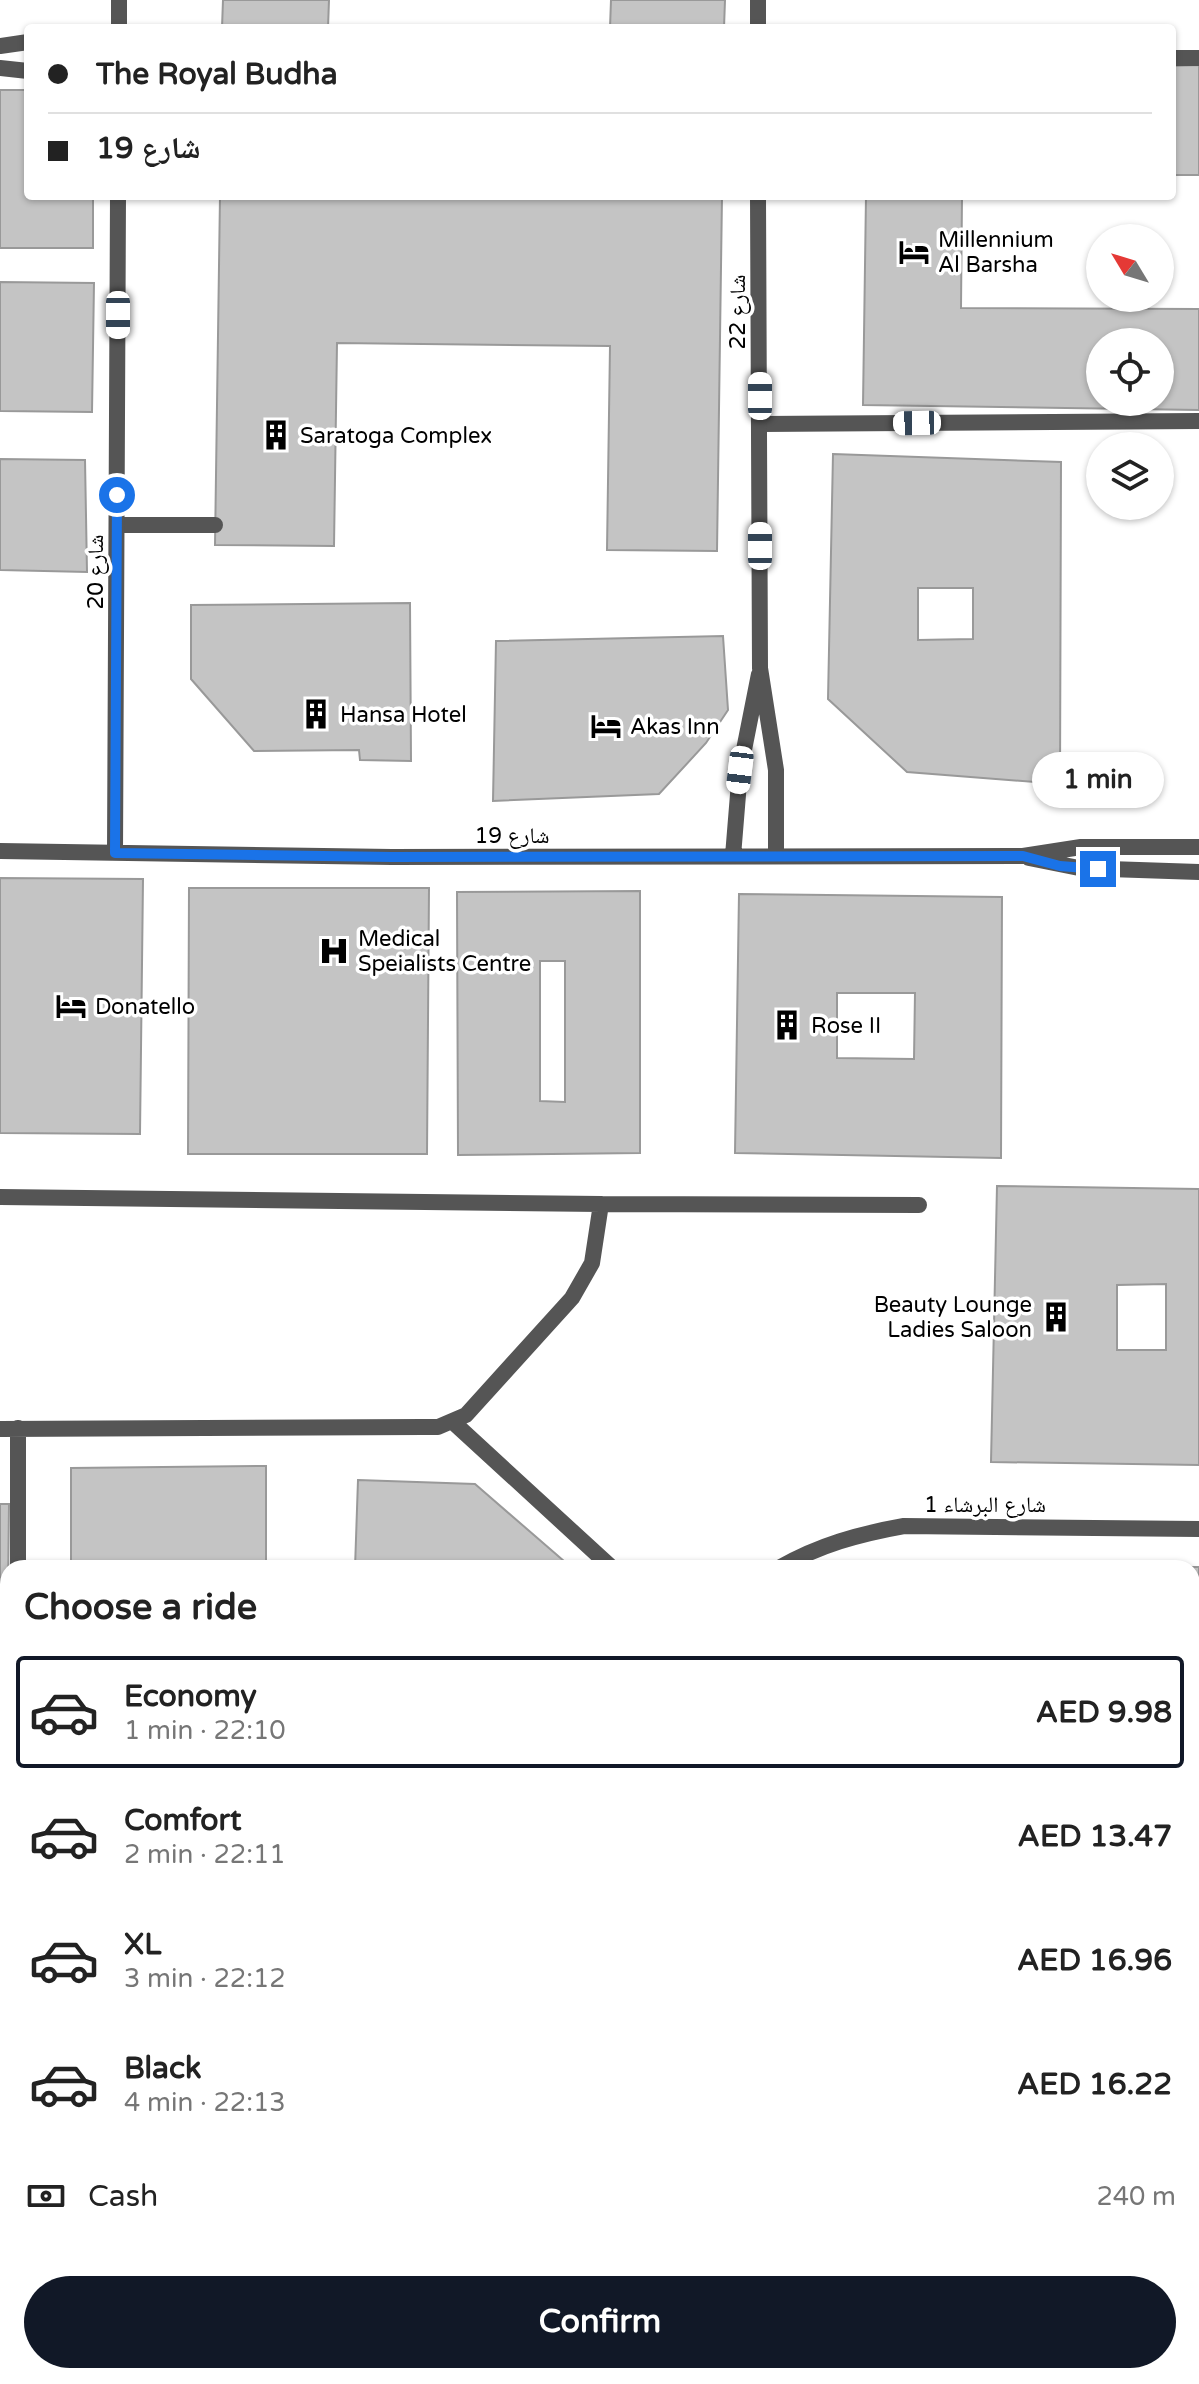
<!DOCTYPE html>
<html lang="en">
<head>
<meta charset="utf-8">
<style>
	:root { --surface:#fff; --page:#f6f6f6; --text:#222; --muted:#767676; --line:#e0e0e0; --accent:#111827 }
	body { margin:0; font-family:"Varela Round","Noto Naskh Arabic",sans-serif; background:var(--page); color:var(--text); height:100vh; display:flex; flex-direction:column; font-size:30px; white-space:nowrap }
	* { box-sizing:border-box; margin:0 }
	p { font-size:26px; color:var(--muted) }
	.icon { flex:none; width:44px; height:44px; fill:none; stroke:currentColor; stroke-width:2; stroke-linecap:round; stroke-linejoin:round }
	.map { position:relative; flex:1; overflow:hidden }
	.panel { position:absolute; left:0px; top:1560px; width:1200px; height:824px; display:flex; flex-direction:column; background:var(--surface); border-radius:24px 24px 0 0; box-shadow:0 2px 6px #0004 }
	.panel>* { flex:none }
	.top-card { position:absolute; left:24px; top:24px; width:1152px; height:176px; border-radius:8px; box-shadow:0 2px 6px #0004; display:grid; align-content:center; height:176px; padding:0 24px; background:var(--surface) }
	.needle { width:52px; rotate:308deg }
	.fabs { position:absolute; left:1086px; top:224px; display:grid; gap:16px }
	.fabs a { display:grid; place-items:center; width:88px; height:88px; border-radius:50%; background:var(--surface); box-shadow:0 2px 6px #0004; font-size:40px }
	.end { position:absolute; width:36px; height:36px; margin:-18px; border:10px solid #1a73e8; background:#fff; box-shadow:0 0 0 4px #fff }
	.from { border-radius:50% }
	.bubble { position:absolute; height:56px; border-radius:28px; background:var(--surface); box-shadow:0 2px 6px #0004; font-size:26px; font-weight:700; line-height:56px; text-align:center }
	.car { position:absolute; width:24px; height:48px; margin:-24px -12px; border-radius:10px; box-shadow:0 0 6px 2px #0007; background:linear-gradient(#fff 24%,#345 0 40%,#fff 0 76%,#345 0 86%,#fff 0) }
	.top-card b { display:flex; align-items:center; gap:28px; height:76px; font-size:30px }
	.top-card b+b { border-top:2px solid var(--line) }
	.top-card i { width:20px; height:20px; background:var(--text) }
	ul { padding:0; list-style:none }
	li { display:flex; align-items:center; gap:24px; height:112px; margin:0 16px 12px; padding:0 8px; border:4px solid transparent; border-radius:8px }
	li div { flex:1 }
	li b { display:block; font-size:30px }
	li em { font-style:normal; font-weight:700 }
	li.active { border-color:var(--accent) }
	li>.icon { width:72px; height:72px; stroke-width:1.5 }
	h2 { padding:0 24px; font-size:36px; line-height:96px }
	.pay { display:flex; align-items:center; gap:20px; height:88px; padding:0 24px; font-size:30px }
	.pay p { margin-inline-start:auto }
	.action { display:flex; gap:16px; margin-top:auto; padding:16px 24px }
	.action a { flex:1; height:92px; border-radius:48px; background:var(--accent); color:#fff; font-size:32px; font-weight:700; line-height:92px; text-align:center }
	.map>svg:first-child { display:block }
	.building { fill:#c4c4c4; stroke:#999; stroke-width:2; fill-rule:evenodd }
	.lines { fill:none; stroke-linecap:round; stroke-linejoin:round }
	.service { stroke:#555; stroke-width:16 }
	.minor { stroke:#555; stroke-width:16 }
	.tertiary { stroke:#555; stroke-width:16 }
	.route { stroke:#1a73e8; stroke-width:10 }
	.labels { text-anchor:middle; stroke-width:7; stroke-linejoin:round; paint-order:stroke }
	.poi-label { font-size:22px; fill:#000; stroke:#fff; text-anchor:start }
	.street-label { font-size:22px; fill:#000; stroke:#fff }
</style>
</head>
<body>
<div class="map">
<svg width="1199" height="2384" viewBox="0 0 1199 2384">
	<rect width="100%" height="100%" fill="#fff"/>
	<path class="building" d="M 223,0 L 329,0 L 328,28 L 222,28 Z
		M 611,0 L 725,0 L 724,28 L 610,28 Z
		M 1199,65 L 1199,175 L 1172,175 L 1172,66 Z
		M 0,90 L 28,90 L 28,196 L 93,196 L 93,248 L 0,248 Z
		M 220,196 L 722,196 L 717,551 L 607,550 L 610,346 L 337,343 L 334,546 L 215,545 Z
		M 866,196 L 962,196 L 961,308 L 1199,309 L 1199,410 L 863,405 ZM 1100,342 L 1160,342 L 1160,402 L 1100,402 Z
		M 0,282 L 94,283 L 92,412 L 0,411 Z
		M 833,454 L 1061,462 L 1060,784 L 907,772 L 828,699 ZM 918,588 L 973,588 L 973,639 L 918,640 Z
		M 0,459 L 85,460 L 87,572 L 0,570 Z
		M 410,603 L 411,761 L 360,760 L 359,750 L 254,751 L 191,679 L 191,605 Z
		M 723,636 L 728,710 L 706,743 L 659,794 L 493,801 L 496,641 Z
		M 0,878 L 143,879 L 140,1134 L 0,1133 Z
		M 189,888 L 429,888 L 427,1154 L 188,1154 Z
		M 640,891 L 640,1153 L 458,1155 L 457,892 ZM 540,961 L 565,961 L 565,1102 L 540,1101 Z
		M 739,894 L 1002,897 L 1001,1158 L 735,1153 ZM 837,993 L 915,993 L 914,1059 L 837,1058 Z
		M 997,1186 L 1199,1189 L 1199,1465 L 991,1462 ZM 1166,1284 L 1166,1350 L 1117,1350 L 1117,1285 Z
		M 266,1466 L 266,1568 L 71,1568 L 71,1468 Z
		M 358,1480 L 475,1484 L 572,1568 L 355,1568 Z
		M 0,1504 L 9,1504 L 6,1769 L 0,1769 Z
		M 978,1566 L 1199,1567 L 1199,1706 L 1192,1705 L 1192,1568 Z
		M 0,1960 L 8,1960 L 8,2222 L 0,2222 Z
		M 1192,1993 L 1199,1993 L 1199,2123 L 1192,2124 Z
		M 1199,2204 L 1199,2317 L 1198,2295 L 1192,2296 L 1192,2205 Z
		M 646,2376 L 921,2376 L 922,2384 L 654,2384 Z
		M 969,2376 L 1094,2376 L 1094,2384 L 970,2384 Z"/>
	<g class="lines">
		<path class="service" d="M 1172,58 L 1199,58
			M 760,424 L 1199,421
			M 117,525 L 215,525
			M 0,1197 L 601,1204 L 919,1205
			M 453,1422 L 612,1568
			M 0,1429 L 423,1427 L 438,1427 L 466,1415 L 572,1298 L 592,1263 L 601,1204
			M 18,1568 L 18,1428
			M 533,2376 L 543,2384
			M 482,2384 L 485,2376"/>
		<path class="minor" d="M 119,28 L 119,0
			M 758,28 L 758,0
			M 0,46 L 28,42
			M 0,68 L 28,71
			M 758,196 L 760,668 L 776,770 L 776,856
			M 0,851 L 392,857 L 1023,856 L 1081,847 L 1199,847
			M 115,853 L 118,196
			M 733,856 L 740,770 L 759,674
			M 1029,858 L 1079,868 L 1199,872
			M 0,2257 L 8,2257"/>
		<path class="tertiary" d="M 779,1568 C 819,1545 859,1534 904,1526 L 1199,1529
			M 0,1815 L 8,1815
			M 0,1872 L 8,1872
			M 1192,2175 L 1199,2175"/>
	</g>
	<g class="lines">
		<path class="route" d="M 117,495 L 115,853 L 392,857 L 1023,856 L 1060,866 L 1098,869"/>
	</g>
	<defs>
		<g id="hotel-bare" transform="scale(2.4)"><path d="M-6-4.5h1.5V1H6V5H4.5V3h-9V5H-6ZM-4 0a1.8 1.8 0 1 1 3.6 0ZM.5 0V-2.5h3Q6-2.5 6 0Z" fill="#000" stroke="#fff" stroke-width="2.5" paint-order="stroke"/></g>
		<g id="building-bare" transform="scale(2.4)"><path d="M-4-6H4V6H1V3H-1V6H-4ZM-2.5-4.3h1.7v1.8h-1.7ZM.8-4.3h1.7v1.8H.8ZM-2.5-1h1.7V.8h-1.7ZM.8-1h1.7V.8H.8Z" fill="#000" stroke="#fff" stroke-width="2.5" paint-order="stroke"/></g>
		<g id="hospital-bare" transform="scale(2.4)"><path d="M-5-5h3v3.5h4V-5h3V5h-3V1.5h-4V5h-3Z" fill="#000" stroke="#fff" stroke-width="2.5" paint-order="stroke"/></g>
	</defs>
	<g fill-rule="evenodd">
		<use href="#hotel-bare" x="914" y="252"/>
		<use href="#building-bare" x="276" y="435"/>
		<use href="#building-bare" x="316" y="714"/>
		<use href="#hotel-bare" x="606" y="726"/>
		<use href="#hospital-bare" x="334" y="951"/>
		<use href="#hotel-bare" x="71" y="1006"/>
		<use href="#building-bare" x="787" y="1025"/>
		<use href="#building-bare" x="1056" y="1317"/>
	</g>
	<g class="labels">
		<g class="poi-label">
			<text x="938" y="247">Millennium<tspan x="938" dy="25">Al Barsha</tspan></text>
			<text x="300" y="443">Saratoga Complex</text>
			<text x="340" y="722">Hansa Hotel</text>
			<text x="630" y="734">Akas Inn</text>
			<text x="358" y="946">Medical<tspan x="358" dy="25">Speialists Centre</tspan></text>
			<text x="95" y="1014">Donatello</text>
			<text x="811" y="1033">Rose II</text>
			<text x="1032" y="1312" text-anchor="end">Beauty Lounge<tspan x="1032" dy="25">Ladies Saloon</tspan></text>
		</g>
		<g class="street-label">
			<text transform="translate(737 312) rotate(-90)" y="8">شارع 22</text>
			<text transform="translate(95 572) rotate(-90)" y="8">شارع 20</text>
			<text x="512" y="843">شارع 19</text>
			<text x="985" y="1512">شارع البرشاء 1</text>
		</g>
	</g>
</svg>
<div class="fabs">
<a><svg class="needle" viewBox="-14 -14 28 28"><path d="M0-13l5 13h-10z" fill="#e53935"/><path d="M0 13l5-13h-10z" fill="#767676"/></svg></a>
<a><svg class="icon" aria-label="locate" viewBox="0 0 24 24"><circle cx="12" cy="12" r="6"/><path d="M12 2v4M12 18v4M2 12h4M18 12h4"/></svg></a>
<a><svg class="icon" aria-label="layers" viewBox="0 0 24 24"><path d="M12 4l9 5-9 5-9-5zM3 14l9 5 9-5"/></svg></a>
</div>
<i class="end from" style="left:117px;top:495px"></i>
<i class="end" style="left:1098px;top:869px"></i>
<div class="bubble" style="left:1032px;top:752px;width:132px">1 min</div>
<i class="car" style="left:118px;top:315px;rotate:180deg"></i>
<i class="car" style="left:760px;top:396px;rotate:0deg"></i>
<i class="car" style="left:917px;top:423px;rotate:269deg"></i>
<i class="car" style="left:760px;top:546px;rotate:0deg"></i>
<i class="car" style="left:740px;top:770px;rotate:187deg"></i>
<div class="top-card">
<b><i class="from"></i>The Royal Budha</b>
<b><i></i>شارع 19</b>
</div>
<section class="panel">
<h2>Choose a ride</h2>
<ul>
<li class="active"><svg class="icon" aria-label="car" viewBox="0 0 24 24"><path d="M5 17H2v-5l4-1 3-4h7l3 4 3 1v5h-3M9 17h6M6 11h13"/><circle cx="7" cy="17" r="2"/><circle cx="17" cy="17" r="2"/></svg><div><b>Economy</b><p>1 min · 22:10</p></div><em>AED 9.98</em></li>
<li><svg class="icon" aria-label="car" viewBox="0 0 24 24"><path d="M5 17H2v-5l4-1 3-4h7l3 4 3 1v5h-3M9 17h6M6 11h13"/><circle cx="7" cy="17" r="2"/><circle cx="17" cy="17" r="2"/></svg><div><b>Comfort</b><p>2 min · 22:11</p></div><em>AED 13.47</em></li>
<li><svg class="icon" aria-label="car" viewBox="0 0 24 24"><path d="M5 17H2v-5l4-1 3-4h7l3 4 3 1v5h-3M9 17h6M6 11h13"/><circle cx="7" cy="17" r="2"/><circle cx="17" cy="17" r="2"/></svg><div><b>XL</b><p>3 min · 22:12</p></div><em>AED 16.96</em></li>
<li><svg class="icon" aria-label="car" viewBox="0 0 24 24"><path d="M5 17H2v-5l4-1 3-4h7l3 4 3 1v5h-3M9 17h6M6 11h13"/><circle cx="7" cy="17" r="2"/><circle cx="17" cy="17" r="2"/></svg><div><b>Black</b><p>4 min · 22:13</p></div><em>AED 16.22</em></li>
</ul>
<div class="pay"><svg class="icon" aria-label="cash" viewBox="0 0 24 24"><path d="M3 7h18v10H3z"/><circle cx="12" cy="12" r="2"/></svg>Cash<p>240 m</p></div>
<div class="action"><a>Confirm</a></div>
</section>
</div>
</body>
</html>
